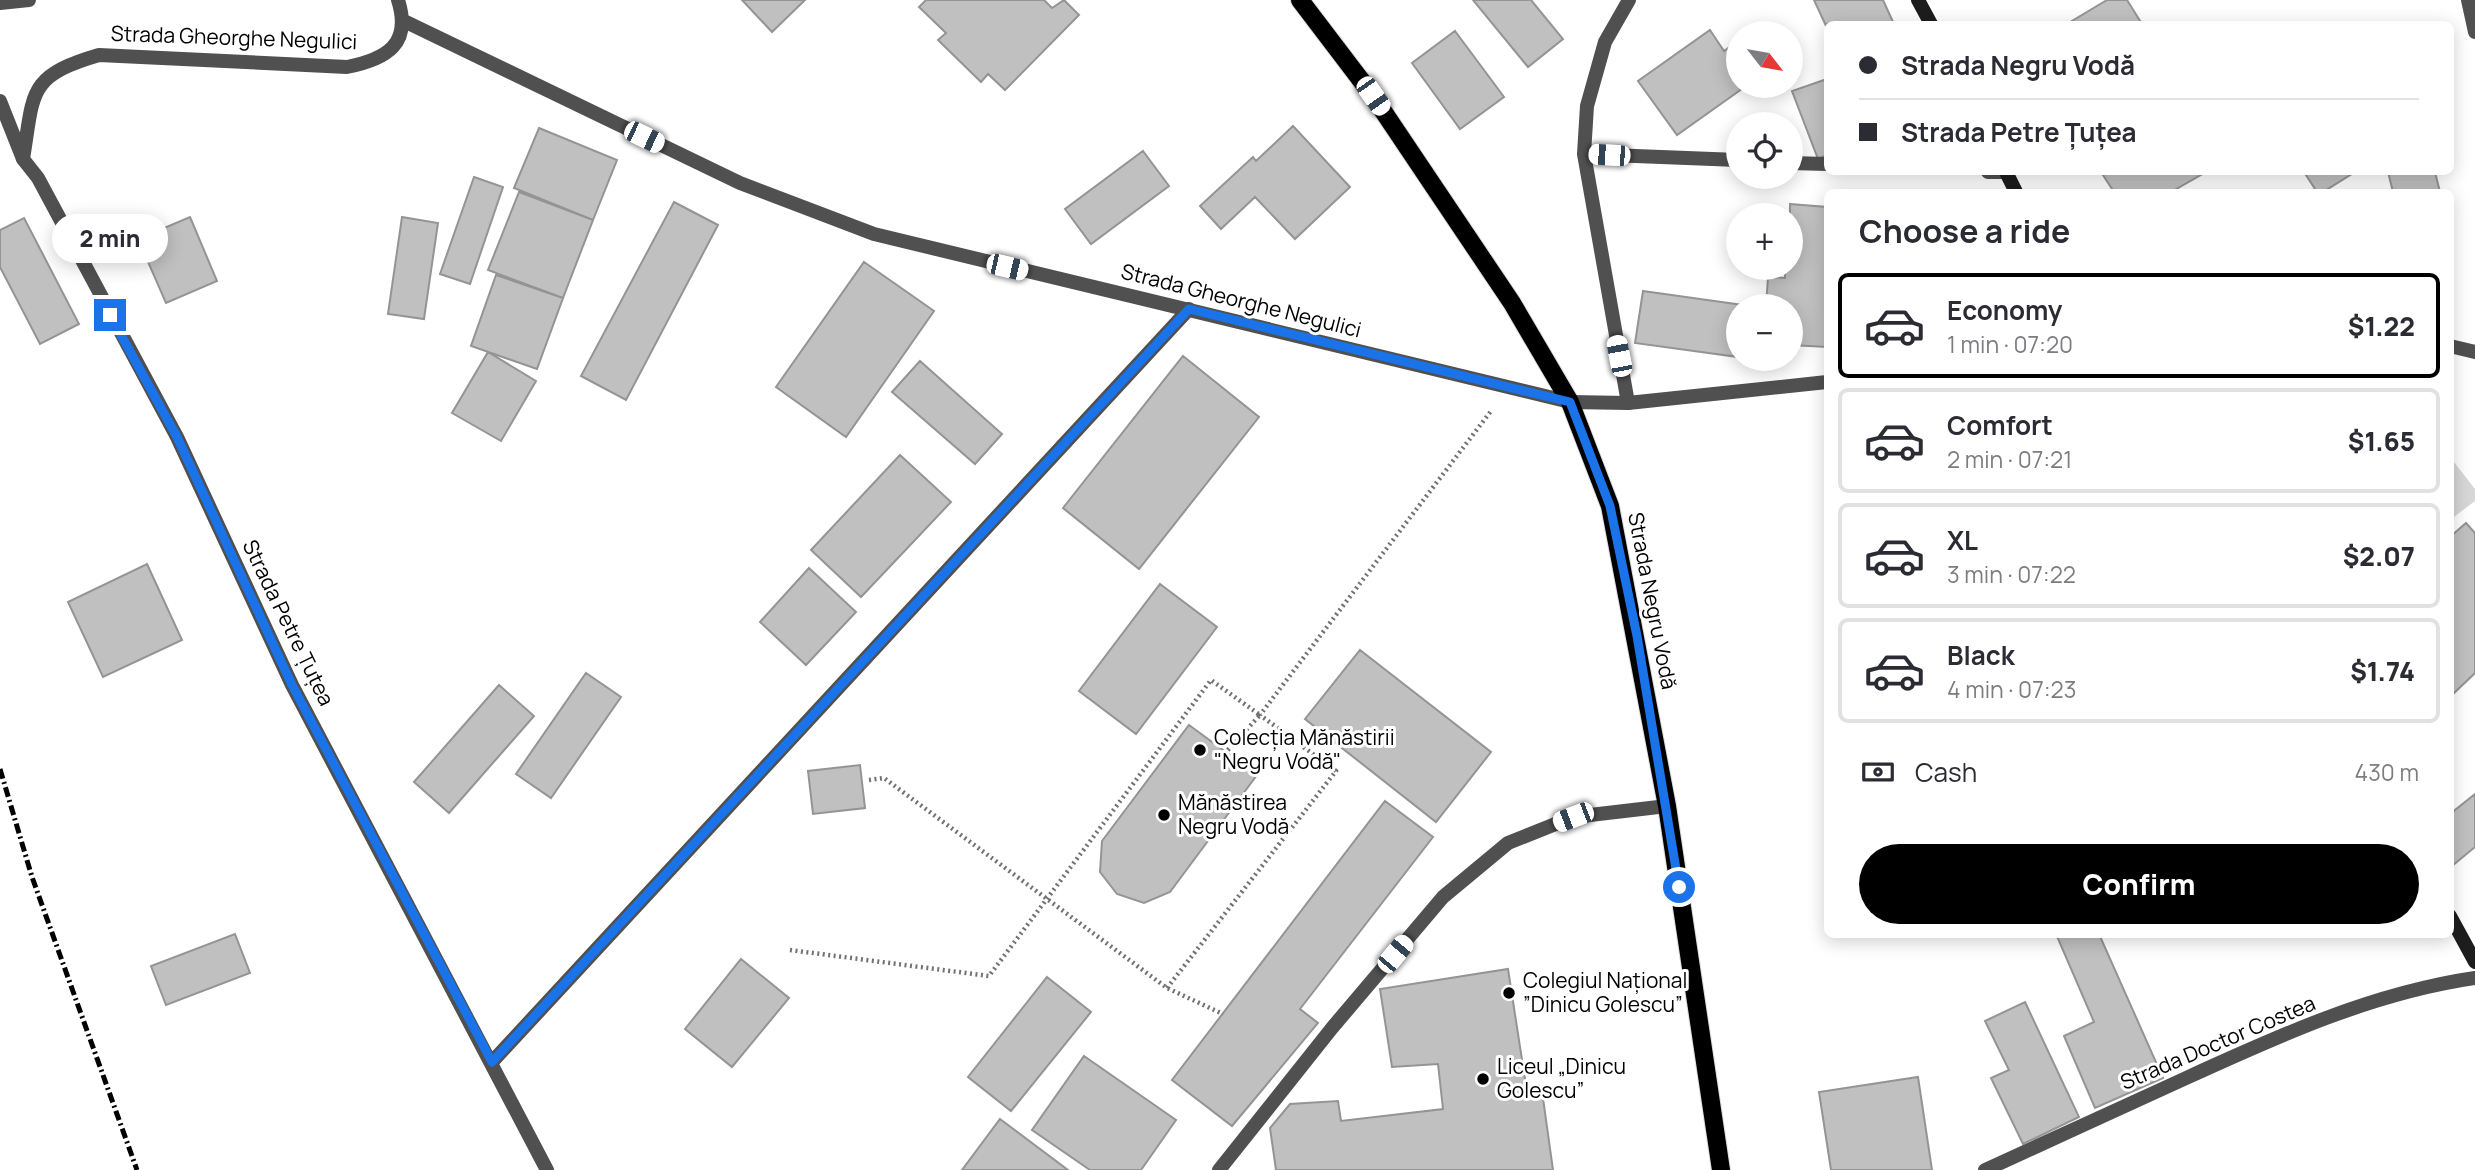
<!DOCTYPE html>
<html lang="en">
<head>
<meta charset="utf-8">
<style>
	:root { --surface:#fff; --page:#f7f7f7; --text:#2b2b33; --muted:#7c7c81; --line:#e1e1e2; --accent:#000 }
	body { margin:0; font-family:Manrope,sans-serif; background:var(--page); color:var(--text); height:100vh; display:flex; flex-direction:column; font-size:26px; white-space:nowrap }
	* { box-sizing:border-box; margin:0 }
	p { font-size:23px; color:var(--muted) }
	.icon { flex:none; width:38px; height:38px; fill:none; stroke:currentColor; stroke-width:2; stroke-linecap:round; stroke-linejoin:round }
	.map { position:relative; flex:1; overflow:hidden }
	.drawer { position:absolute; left:1824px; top:189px; width:630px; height:749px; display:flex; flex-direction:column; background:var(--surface); border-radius:10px; box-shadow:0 4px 18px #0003 }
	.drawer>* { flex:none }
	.hud { position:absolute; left:1824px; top:21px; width:630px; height:154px; border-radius:10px; box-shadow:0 4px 18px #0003; display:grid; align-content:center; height:154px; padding:0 35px; background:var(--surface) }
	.needle { width:46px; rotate:121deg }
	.buttons { position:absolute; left:1726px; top:21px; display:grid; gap:14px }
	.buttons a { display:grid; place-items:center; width:77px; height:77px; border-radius:50%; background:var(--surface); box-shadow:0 4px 18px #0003; font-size:35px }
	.end { position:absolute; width:32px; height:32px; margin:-16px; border:9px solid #1a73e8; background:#fff; box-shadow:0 0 0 4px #fff }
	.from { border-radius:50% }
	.bubble { position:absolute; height:49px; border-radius:24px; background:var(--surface); box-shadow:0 4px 18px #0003; font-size:23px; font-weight:800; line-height:49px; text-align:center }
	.car { position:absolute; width:21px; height:42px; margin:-21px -10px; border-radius:9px; box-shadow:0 0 5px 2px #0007; background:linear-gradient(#fff 24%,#345 0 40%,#fff 0 76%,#345 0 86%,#fff 0) }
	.hud b { display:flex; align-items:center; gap:24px; height:66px; font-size:26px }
	.hud b+b { border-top:2px solid var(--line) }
	.hud i { width:18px; height:18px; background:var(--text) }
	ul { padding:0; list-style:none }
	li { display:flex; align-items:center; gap:21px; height:105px; margin:0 14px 10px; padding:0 21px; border:4px solid var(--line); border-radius:10px }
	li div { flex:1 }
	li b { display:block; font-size:26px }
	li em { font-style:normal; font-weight:800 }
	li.on { border-color:var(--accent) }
	li>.icon { width:63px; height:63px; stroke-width:1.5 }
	h2 { padding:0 35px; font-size:32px; line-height:84px }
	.pay { display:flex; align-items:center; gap:18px; height:77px; padding:0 35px; font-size:26px }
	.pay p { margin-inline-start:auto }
	.action { display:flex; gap:14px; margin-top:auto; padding:14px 35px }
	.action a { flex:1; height:80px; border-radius:42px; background:var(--accent); color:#fff; font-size:28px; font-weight:800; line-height:80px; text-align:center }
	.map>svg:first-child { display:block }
	.grass { fill:#d7d7d7 }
	.building { fill:#c0c0c0; stroke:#949494; stroke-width:2 }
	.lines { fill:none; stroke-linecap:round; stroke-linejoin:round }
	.primary-casing { stroke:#dbdbdb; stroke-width:20 }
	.path { stroke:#727272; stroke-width:4.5; stroke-dasharray:2 3.5; stroke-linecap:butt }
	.service { stroke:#505050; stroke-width:14 }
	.minor { stroke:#505050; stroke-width:14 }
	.tertiary { stroke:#505050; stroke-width:14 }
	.secondary { stroke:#1d1d1d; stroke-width:14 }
	.primary { stroke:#000; stroke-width:18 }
	.rail { stroke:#000; stroke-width:5; stroke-dasharray:10 3.5 2 3.5; stroke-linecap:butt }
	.route { stroke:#1a73e8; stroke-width:9 }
	.poi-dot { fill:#000; stroke:#fff; stroke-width:2.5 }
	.labels { text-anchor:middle; stroke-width:6; stroke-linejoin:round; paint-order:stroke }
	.street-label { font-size:21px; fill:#000; stroke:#fff }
	.poi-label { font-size:21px; fill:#000; stroke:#fff; text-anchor:start }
</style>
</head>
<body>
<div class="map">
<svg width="2475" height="1170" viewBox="0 0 2475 1170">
	<rect width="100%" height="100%" fill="#fff"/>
	<path class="grass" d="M 2450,457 L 2475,489 L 2475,501 L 2450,520 Z"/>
	<path class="building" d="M 742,0 L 805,0 L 772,32 Z
		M 926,0 L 1044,0 L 1052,8 L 1064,0 L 1079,15 L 1005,90 L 988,74 L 981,82 L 938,40 L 946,33 L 919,7 Z
		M 1473,0 L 1531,0 L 1563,39 L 1528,67 Z
		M 1814,0 L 1883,0 L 1894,24 L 1827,24 L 1827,28 Z
		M 2107,0 L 2127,0 L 2142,24 L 2067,24 Z
		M 1710,30 L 1724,51 L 1738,41 L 1738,86 L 1746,86 L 1677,135 L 1638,81 Z
		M 1455,31 L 1504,97 L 1460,129 L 1412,63 Z
		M 1827,79 L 1827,155 L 1818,159 L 1792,91 Z
		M 1293,126 L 1350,187 L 1295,239 L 1255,197 L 1221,229 L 1200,206 L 1253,157 L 1256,161 Z
		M 539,128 L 617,160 L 593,220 L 514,188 Z
		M 1143,151 L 1169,186 L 1091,244 L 1065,209 Z
		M 2101,172 L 2206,172 L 2171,192 L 2114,192 Z
		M 2304,172 L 2355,172 L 2323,192 L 2317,192 Z
		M 2388,172 L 2435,172 L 2440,192 L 2393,192 Z
		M 474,177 L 503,187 L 470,284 L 440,274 Z
		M 519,192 L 593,220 L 563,298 L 488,270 Z
		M 674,202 L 718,225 L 626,400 L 581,376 Z
		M 1790,204 L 1827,207 L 1827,347 L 1790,345 L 1790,306 L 1766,306 L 1768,277 L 1785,278 L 1785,268 L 1790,268 Z
		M 190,217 L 217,281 L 166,303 L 138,239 Z
		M 402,217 L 438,223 L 424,319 L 388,314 Z
		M 24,218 L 79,324 L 40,344 L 0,267 L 0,230 Z
		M 864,262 L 934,311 L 846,437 L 776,387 Z
		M 496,275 L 563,298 L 537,369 L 471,346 Z
		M 1643,291 L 1750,306 L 1738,306 L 1738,357 L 1635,343 Z
		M 488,352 L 536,381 L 501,441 L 452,413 Z
		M 1183,356 L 1259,417 L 1139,569 L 1063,508 Z
		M 920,361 L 1002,434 L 975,464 L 892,392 Z
		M 900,455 L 951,502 L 861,597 L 811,550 Z
		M 2466,523 L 2475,533 L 2475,673 L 2453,694 L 2450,691 L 2450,537 Z
		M 147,564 L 182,640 L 103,677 L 68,602 Z
		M 809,568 L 856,612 L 806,665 L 760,622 Z
		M 1160,584 L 1217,627 L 1136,734 L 1079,691 Z
		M 1360,650 L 1491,752 L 1436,822 L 1305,719 Z
		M 586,673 L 621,697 L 551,798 L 516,774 Z
		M 499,685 L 534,716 L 449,813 L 414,782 Z
		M 1189,725 L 1257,775 L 1170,892 L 1144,903 L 1117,894 L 1100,872 L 1102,841 Z
		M 860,765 L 865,808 L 813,814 L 808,771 Z
		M 2475,794 L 2475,847 L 2452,866 L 2450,814 Z
		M 1385,801 L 1433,837 L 1300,1009 L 1318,1023 L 1232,1126 L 1172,1080 Z
		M 235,934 L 250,973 L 166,1005 L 151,966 Z
		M 2056,934 L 2099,934 L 2163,1078 L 2095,1108 L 2064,1036 L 2094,1022 Z
		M 741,959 L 789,998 L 732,1067 L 685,1029 Z
		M 1508,969 L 1527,1092 L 1542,1091 L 1553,1170 L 1276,1170 L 1270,1128 L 1290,1104 L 1338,1101 L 1341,1121 L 1443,1109 L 1438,1064 L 1392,1067 L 1380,989 Z
		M 1047,977 L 1091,1012 L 1011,1111 L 968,1077 Z
		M 2025,1002 L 2079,1117 L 2023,1144 L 1991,1078 L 2009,1070 L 1985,1021 Z
		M 1084,1056 L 1176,1120 L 1141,1170 L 1090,1170 L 1032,1130 Z
		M 1918,1077 L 1932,1170 L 1831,1170 L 1819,1092 Z
		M 1000,1119 L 1068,1170 L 962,1170 Z"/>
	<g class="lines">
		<g class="primary-casing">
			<path id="primary" d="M 1300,0 L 1373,96 L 1512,303 L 1570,402 L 1610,506 L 1667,806 L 1721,1170"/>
		</g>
		<path class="path" d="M 869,780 L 884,778 L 1167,988 L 1223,1014
			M 790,950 L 989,976 L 1211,680 L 1260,715 L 1226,752
			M 1167,988 L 1336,771 L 1260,715 L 1491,411"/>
		<path class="service" d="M 0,3 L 29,0
			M 0,101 L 23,159
			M 1219,1170 L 1332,1028 L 1443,897 L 1508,843 L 1573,817 L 1667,806"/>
		<path class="minor" d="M 398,0 C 412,44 387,59 347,67 L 99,55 C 27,76 34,92 23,159 L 38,178 L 177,437 L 292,685 L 547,1170
			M 2468,0 L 2475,32
			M 404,21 L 740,183 L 874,234 L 1570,402
			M 1584,154 L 1738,160
			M 1790,163 L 1827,164
			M 1988,172 L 2007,172
			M 2450,346 L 2475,352
			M 1628,403 L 1584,154 L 1587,106 L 1605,42 L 1629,0
			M 492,1062 L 1189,309
			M 1985,1170 C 2051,1140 2118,1109 2184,1079 C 2278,1036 2372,993 2475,978"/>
		<path class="tertiary" d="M 1570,402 L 1628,403 L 1827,382"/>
		<path class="secondary" d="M 1918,0 L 1931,24
			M 2006,172 L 2016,192
			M 2450,916 L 2475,962"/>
		<use href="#primary" class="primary"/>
		<path class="rail" d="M 0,769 L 32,877 L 137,1170"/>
	</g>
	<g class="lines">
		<path class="route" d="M 110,315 L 177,437 L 292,685 L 492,1062 L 1189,309 L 1570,402 L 1610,506 L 1637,636 L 1679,887"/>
	</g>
	<g class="poi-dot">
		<circle cx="1200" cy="750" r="7"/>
		<circle cx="1164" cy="815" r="7"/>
		<circle cx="1509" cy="993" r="7"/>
		<circle cx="1483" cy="1079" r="7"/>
	</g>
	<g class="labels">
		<g class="street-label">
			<text transform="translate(234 38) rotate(2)" y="7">Strada Gheorghe Negulici</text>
			<text transform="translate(1241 301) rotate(14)" y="7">Strada Gheorghe Negulici</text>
			<text transform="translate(1652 601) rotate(79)" y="7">Strada Negru Vodă</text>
			<text transform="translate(288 623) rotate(64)" y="7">Strada Petre Țuțea</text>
			<text transform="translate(2218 1043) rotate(-23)" y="7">Strada Doctor Costea</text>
		</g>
		<g class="poi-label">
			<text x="1214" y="745">Colecția Mănăstirii<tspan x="1214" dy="24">"Negru Vodă"</tspan></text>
			<text x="1178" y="810">Mănăstirea<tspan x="1178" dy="24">Negru Vodă</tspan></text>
			<text x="1523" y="988">Colegiul Național<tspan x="1523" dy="24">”Dinicu Golescu”</tspan></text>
			<text x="1497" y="1074">Liceul „Dinicu<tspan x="1497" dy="24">Golescu”</tspan></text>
		</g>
	</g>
</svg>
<div class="buttons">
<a><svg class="needle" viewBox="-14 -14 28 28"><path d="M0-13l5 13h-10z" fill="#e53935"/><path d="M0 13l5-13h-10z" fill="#7c7c81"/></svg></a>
<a><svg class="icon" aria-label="locate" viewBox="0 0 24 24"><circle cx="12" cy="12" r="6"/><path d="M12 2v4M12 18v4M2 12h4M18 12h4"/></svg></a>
<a>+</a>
<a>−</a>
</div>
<i class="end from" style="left:1679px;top:887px"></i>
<i class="end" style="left:110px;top:315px"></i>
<div class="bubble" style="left:52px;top:214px;width:116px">2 min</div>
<i class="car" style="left:1373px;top:96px;rotate:145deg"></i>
<i class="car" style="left:644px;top:137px;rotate:116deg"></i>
<i class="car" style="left:1609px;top:155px;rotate:273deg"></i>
<i class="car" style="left:1007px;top:267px;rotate:103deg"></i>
<i class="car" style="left:1619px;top:356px;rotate:349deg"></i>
<i class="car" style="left:1573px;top:817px;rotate:249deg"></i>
<i class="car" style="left:1395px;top:954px;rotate:40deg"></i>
<div class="hud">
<b><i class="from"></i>Strada Negru Vodă</b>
<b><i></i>Strada Petre Țuțea</b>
</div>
<section class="drawer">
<h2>Choose a ride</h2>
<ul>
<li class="on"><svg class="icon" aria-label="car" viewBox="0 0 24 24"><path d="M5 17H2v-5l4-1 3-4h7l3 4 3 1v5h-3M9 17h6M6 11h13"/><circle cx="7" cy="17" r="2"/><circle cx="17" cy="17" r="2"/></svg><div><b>Economy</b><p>1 min · 07:20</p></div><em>$1.22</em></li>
<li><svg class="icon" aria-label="car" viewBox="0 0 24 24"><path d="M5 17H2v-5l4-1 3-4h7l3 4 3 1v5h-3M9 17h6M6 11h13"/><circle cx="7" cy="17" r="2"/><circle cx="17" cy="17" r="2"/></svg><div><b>Comfort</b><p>2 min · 07:21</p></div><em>$1.65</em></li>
<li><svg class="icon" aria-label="car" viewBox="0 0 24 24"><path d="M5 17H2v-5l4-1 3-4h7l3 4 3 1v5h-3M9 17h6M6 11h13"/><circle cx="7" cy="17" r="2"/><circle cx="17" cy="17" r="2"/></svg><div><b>XL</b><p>3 min · 07:22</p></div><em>$2.07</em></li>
<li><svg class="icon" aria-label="car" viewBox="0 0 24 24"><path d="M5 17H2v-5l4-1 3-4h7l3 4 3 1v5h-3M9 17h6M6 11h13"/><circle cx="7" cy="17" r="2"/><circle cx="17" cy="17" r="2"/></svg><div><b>Black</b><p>4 min · 07:23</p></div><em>$1.74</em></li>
</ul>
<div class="pay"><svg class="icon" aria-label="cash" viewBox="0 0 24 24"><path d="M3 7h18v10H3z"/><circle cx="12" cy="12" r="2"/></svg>Cash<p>430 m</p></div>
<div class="action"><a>Confirm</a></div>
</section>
</div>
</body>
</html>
